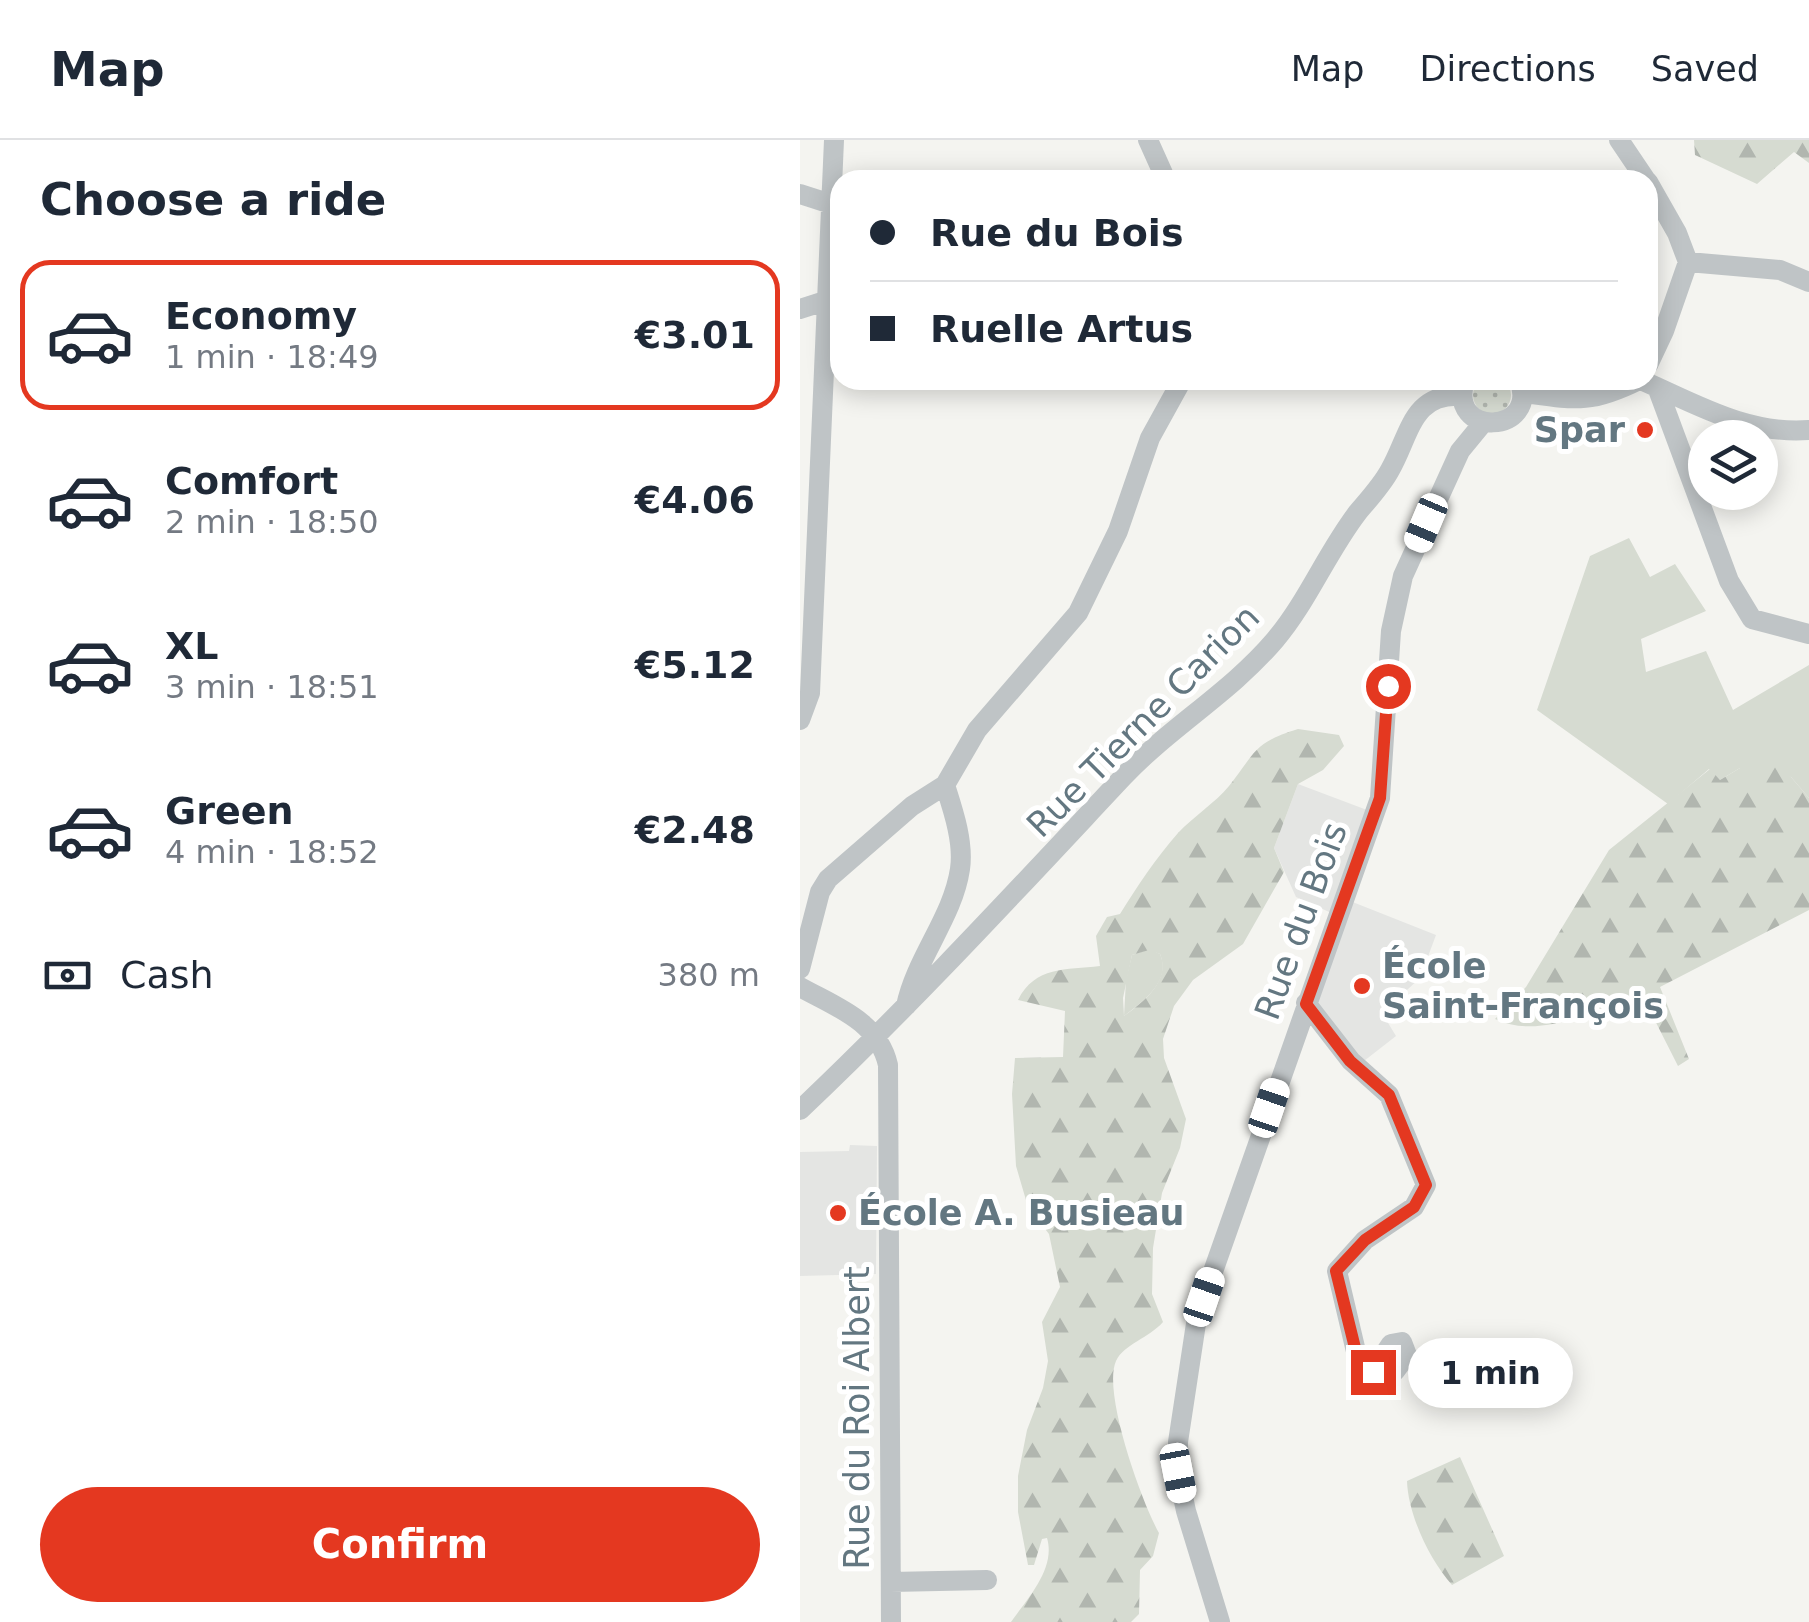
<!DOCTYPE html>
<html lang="en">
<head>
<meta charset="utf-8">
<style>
	:root { --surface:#fff; --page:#f2f2f3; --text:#1f2937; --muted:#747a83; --line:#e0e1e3; --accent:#e43820 }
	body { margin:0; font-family:"DejaVu Sans",sans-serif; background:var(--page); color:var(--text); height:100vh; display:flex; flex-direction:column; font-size:38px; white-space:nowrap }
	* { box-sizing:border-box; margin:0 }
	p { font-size:32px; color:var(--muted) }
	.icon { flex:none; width:55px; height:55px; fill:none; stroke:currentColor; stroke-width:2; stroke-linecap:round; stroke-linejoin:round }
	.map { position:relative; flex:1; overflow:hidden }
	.sheet { display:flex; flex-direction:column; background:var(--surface); width:800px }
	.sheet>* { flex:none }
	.banner { position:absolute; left:30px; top:30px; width:828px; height:220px; border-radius:30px; box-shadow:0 5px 25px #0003; display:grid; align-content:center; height:220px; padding:0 40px; background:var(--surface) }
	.tools { position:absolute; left:888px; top:280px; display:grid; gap:20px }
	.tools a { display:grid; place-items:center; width:90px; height:90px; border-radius:50%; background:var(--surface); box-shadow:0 5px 25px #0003; font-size:50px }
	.end { position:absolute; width:45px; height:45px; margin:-22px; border:12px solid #e43820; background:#fff; box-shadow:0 0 0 5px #fff }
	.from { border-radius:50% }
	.bubble { position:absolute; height:70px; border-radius:35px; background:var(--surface); box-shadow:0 5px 25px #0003; font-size:32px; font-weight:600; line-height:70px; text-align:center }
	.car { position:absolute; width:30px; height:60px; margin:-30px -15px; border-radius:12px; box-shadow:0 0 8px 2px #0007; background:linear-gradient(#fff 24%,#345 0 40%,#fff 0 76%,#345 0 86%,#fff 0) }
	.banner b { display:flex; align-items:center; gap:35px; height:95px; font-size:38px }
	.banner b+b { border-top:2px solid var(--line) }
	.banner i { width:25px; height:25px; background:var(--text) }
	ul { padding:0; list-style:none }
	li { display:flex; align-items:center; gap:30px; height:150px; margin:0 20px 15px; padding:0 20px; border:5px solid transparent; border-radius:30px }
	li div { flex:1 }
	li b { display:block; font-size:38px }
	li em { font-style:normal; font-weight:600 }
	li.selected { border-color:var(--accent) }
	li>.icon { width:90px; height:90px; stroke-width:1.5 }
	h2 { padding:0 40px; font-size:45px; line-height:120px }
	.pay { display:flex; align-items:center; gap:25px; height:110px; padding:0 40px; font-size:38px }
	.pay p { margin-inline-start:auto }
	.button { display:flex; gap:20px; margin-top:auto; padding:20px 40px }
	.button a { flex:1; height:115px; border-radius:60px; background:var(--accent); color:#fff; font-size:40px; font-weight:600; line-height:115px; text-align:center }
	header { display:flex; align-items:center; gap:60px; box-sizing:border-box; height:140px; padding:0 50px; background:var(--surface); border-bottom:2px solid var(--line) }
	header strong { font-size:48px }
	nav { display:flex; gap:55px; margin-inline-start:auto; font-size:35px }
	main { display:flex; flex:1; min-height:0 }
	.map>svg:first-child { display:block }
	.built { fill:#e4e5e3 }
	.green { fill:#d6dbd1 }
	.forest { fill:url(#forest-firs); fill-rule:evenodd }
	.park { fill:url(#park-dots) }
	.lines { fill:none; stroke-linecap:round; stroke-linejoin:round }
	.minor { stroke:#bfc4c6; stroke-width:20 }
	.route { stroke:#e43820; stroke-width:12 }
	.poi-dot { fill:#e43820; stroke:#fff; stroke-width:4 }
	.labels { text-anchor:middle; stroke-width:10; stroke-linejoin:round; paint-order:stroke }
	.poi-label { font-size:35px; font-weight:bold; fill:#637781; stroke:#fff; text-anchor:start }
	.street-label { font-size:35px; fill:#637781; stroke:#fff }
</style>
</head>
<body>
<header>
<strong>Map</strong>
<nav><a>Map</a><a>Directions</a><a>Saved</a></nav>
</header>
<main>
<section class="sheet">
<h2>Choose a ride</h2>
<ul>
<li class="selected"><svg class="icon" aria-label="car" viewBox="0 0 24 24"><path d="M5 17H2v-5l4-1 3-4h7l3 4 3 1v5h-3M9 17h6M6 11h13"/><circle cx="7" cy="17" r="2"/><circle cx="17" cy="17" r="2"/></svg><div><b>Economy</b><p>1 min · 18:49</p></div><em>€3.01</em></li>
<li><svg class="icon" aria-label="car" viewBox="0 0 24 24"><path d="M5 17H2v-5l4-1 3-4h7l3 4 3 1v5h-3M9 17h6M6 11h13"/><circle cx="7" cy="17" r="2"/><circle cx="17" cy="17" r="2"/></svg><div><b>Comfort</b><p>2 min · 18:50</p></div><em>€4.06</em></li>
<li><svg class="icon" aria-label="car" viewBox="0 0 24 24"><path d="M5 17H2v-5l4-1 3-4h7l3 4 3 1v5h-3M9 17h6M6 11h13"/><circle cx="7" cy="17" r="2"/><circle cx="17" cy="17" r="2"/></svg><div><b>XL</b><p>3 min · 18:51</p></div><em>€5.12</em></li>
<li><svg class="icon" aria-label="car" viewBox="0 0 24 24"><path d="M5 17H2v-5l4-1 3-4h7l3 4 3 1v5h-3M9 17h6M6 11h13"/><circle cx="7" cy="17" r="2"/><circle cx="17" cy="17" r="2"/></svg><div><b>Green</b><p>4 min · 18:52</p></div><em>€2.48</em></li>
</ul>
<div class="pay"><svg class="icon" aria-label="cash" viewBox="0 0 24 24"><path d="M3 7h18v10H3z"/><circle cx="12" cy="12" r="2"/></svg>Cash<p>380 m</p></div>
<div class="button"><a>Confirm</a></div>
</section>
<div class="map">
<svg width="1009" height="1482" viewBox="0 0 1009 1482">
	<defs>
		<pattern id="forest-firs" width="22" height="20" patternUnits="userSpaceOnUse" patternTransform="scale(2.5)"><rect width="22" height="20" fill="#d6dbd1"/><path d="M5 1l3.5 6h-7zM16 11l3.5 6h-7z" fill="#b1b6af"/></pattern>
		<pattern id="park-dots" width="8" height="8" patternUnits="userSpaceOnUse" patternTransform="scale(2.5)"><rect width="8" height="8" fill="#d6dbd1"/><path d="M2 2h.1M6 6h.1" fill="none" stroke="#b1b6af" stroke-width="1.8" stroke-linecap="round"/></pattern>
	</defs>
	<rect width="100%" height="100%" fill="#f4f4f0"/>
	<path class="built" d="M 498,644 L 575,673 L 545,759 L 636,795 L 620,838 L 582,873 L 596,896 L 564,921 L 562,921 L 510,854 L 538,776 L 496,757 L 474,708 Z
		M 50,1005 L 77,1006 L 76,1134 L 0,1136 L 0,1012 L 49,1011 Z"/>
	<path class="green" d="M 829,398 L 850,437 L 875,424 L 906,471 L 841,499 L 846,532 L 906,511 L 933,570 L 1009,525 L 1009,658 L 991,637 L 940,628 L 920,640 L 909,629 L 868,664 L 737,570 L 790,416 Z
		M 350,809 L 360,814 C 372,841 343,861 324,876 L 326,840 L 332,815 Z"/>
	<path class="forest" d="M 894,0 L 1009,0 L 1009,23 L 994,12 L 957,44 L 895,15 Z
		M 498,589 L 539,595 L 544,606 L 523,630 L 498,644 L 474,708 L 484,732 L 443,804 L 393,840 L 374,866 L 363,899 L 364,918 L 386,979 L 380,1008 L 362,1053 L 353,1108 L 352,1154 L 363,1182 C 349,1198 324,1204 316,1221 C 302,1252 342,1363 359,1393 L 353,1416 L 340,1430 L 339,1474 L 331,1482 L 211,1482 C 228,1458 256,1428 247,1398 L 242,1399 L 234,1425 L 228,1425 L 218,1372 L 218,1336 L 227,1290 L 243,1248 L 248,1221 L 242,1182 L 260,1147 L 249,1094 L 228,1067 L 216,1026 L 212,954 L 215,918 L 263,917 L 265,871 L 218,860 C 235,826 266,830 300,826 L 296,796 L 307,777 L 320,774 C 338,745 356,718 378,693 C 394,676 415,663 429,646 C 456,612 453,603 498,589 ZM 349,810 L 360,814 C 371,841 343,862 324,876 L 323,858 L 332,815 Z
		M 965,620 L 991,637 L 1009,658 L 1009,770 L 860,847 L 889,919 L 878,926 L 841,853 C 796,868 741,901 695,879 L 726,847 L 809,710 L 910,629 L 920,640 L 940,628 Z
		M 660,1317 L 704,1416 L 652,1445 C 629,1419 608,1374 607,1341 Z"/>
	<path class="park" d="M673 255a19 19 0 1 1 38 0a19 19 0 1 1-38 0Z"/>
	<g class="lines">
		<path class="minor" d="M 348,0 L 366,40
			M 819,0 L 846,40
			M 848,42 L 877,93 L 888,122
			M 0,54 L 31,64
			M 888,122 L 980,130 L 1009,142
			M 0,169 L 28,160
			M 848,225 L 864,191 L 888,122
			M 665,240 C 646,299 741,294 719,240
			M 841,240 C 896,264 947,295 1009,290
			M 857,247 L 929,441 L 952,479 L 1009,494
			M 724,253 C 775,260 791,264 839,240
			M 0,580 L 10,553 L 34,0
			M 0,829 L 20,752 L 28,739 L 112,666 L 145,645
			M 0,847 C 36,867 78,881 88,925 L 91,1482
			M 506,863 L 551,921 L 589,955 L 626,1045 L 614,1067 L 565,1100 L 537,1131 L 558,1220 L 573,1231 L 595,1231 L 607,1215 L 602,1202 L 591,1204 L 573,1231
			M 106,866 C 116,818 153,777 160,729 C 164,702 153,670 145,645 L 177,590 L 278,473 L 318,391 L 350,298 L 382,240
			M 0,970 C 113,863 217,750 323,637 C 371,586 430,553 475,500 C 508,461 527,412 558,372 C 569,359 582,345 590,330 C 610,295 612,252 662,256
			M 91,1442 L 187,1440
			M 420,1482 L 386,1371 L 378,1333 L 378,1302 L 397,1177 L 580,658 L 591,491 L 603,436 L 660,311 L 683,283"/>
	</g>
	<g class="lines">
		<path class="route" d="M 573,1232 L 558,1220 L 536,1131 L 565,1100 L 614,1067 L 626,1045 L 589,955 L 550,921 L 506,864 L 580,658 L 588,546"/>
	</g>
	<g class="poi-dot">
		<circle cx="845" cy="290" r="10"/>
		<circle cx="562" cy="846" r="10"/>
		<circle cx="38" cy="1073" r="10"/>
	</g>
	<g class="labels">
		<g class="poi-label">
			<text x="825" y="302" text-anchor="end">Spar</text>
			<text x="582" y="838">École<tspan x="582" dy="40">Saint-François</tspan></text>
			<text x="58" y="1085">École A. Busieau</text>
		</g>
		<g class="street-label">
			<text transform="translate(343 581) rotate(-45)" y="12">Rue Tierne Carion</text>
			<text transform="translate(501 781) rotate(-70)" y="12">Rue du Bois</text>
			<text transform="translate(57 1278) rotate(-90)" y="12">Rue du Roi Albert</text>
		</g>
	</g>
</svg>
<div class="tools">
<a><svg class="icon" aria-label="layers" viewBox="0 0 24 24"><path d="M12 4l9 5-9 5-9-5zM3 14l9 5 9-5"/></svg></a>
</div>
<i class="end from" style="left:588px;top:546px"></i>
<i class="end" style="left:573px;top:1232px"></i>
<div class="bubble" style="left:608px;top:1198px;width:165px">1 min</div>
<i class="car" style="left:626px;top:383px;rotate:203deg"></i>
<i class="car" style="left:469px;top:968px;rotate:19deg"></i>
<i class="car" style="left:404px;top:1157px;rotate:19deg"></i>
<i class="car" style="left:378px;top:1333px;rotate:169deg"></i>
<div class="banner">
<b><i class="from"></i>Rue du Bois</b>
<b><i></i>Ruelle Artus</b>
</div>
</div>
</main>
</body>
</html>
